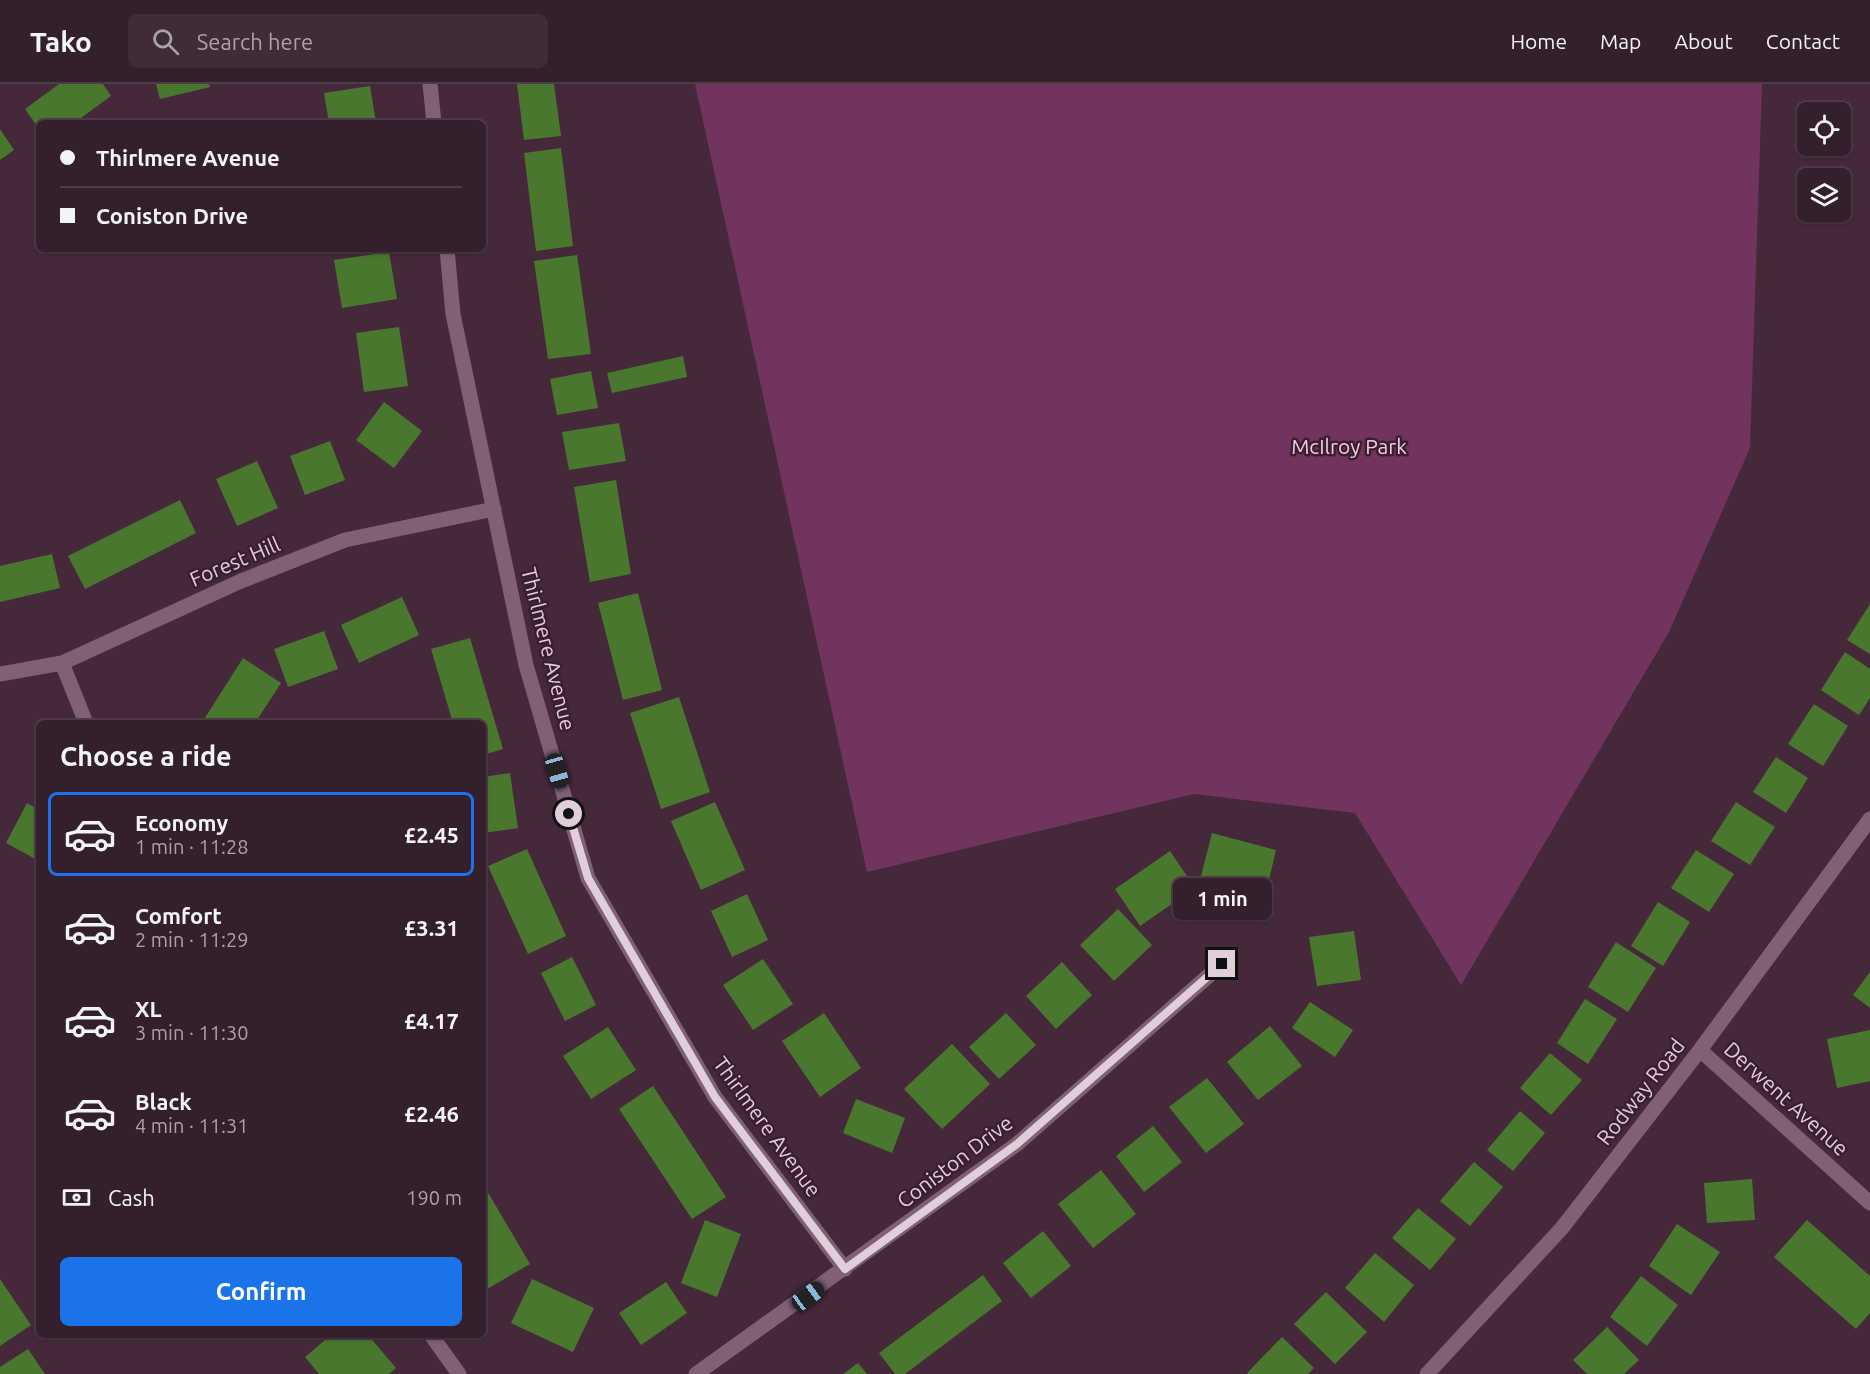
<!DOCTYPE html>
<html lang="en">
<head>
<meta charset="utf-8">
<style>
	:root { --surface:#341f2c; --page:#3f2c38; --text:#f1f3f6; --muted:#a9a2a9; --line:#4e3d48; --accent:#1a73e8 }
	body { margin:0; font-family:Ubuntu,sans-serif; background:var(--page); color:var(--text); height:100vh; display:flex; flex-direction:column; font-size:22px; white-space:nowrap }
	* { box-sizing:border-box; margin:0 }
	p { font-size:20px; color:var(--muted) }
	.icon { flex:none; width:33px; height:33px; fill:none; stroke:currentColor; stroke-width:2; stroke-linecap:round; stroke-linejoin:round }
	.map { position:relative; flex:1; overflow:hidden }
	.details { position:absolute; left:36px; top:636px; width:450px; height:618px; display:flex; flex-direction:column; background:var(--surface); border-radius:9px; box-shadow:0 2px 4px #0004,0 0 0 2px var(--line) }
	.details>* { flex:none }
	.hud { position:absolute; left:36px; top:36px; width:450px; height:132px; border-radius:9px; box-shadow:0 2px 4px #0004,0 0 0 2px var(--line); display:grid; align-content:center; height:132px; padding:0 24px; background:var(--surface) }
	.fabs { position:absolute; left:1797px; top:18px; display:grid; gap:12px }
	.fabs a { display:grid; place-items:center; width:54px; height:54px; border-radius:9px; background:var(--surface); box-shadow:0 2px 4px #0004,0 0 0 2px var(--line); font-size:30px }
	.end { position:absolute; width:27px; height:27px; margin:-14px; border:8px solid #e0ced9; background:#111; box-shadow:0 0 0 3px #111 }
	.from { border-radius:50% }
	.bubble { position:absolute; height:42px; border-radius:9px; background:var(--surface); box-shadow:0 2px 4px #0004,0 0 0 2px var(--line); font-size:20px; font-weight:700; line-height:42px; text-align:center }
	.car { position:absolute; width:18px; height:36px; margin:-18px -9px; border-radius:8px; box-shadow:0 0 4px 2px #0007; background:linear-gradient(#222 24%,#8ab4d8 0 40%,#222 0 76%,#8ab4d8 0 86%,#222 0) }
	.hud b { display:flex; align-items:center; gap:21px; height:57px; font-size:22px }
	.hud b+b { border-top:2px solid var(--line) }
	.hud i { width:15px; height:15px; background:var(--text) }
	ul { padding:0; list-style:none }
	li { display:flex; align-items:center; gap:18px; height:84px; margin:0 12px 9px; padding:0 12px; border:3px solid transparent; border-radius:9px }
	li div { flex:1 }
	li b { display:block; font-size:22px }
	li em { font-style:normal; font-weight:700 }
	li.active { border-color:var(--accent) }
	li>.icon { width:54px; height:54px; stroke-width:1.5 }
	h2 { padding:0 24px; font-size:27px; line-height:72px }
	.pay { display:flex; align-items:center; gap:15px; height:66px; padding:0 24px; font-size:22px }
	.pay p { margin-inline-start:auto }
	.primary-button { display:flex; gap:12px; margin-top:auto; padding:12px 24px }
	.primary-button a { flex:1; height:69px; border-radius:9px; background:var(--accent); color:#fff; font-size:24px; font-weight:700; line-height:69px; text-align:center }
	header { display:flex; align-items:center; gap:36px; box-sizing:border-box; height:84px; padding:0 30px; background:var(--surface); border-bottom:2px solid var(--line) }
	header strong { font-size:28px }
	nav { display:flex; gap:33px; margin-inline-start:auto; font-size:21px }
	.search { width:420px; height:54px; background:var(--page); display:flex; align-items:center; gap:15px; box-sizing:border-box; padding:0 21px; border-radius:9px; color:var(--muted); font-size:22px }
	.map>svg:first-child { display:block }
	.green { fill:#71345e }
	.building { fill:#4a772e }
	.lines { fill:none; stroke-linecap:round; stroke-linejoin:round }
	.minor { stroke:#816075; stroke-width:15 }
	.route { stroke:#e0ced9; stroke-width:8 }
	.labels { text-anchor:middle; stroke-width:5; stroke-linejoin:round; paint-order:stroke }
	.park-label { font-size:21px; fill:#f4cbe5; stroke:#3a1f31 }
	.street-label { font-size:21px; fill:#e0ced9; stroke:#3a1f31 }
</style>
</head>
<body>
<header>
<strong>Tako</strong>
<div class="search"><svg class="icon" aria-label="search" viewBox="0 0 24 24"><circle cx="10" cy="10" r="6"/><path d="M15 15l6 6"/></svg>Search here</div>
<nav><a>Home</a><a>Map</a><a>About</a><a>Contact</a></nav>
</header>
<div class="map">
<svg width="1870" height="1290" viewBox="0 0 1870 1290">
	<rect width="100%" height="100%" fill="#45293b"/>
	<path class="green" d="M 695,0 L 1762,0 L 1750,364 L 1669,548 L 1461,901 L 1355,729 L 1194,710 L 867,788 Z"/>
	<path class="building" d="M 59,0 L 103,0 L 111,12 L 74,39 L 39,39 L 39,45 L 25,25 Z
		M 156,0 L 209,0 L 210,3 L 160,15 Z
		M 517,0 L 554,0 L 561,52 L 524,56 Z
		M 370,2 L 376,39 L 329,39 L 324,9 Z
		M 0,45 L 14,66 L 0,76 Z
		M 561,64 L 573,162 L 536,167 L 524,69 Z
		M 389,168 L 397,215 L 342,224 L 334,176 Z
		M 577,171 L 591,270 L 548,275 L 534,177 Z
		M 399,243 L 408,302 L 364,308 L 356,249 Z
		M 683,272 L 687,293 L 612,309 L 607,289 Z
		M 591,287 L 598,324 L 557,331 L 550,295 Z
		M 384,318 L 422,347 L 394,384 L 356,356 Z
		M 619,339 L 626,377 L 569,386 L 562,348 Z
		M 330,357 L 345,396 L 305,411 L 290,372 Z
		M 257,377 L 278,424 L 237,442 L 216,395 Z
		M 616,396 L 631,490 L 590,498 L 574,403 Z
		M 180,416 L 196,449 L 85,505 L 68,472 Z
		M 52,470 L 60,504 L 0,518 L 0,482 Z
		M 638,509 L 662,606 L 623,616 L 598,519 Z
		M 402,513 L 419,551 L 359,579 L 341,541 Z
		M 1870,520 L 1870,570 L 1847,556 Z
		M 324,547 L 338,585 L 288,603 L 274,565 Z
		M 470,554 L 503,665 L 483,671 L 483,639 L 453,639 L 431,565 Z
		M 1845,568 L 1870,585 L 1870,614 L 1859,631 L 1821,606 Z
		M 243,574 L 281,599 L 255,639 L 206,639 L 203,637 Z
		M 679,613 L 710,708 L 661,725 L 630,629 Z
		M 1814,620 L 1848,642 L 1823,682 L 1788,660 Z
		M 1776,673 L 1808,694 L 1786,729 L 1753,708 Z
		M 510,689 L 518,744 L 483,749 L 483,693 Z
		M 715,718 L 745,786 L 701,806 L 671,737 Z
		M 1736,718 L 1775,743 L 1750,781 L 1711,757 Z
		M 27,719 L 39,726 L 39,777 L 6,759 Z
		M 1212,749 L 1276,766 L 1263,821 L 1198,804 Z
		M 527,765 L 566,852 L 528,870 L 488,782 Z
		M 1696,766 L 1734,790 L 1709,828 L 1671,804 Z
		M 1170,767 L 1195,804 L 1140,842 L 1115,805 Z
		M 747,810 L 768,856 L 732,873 L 711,827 Z
		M 1658,818 L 1690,838 L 1663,882 L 1631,862 Z
		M 1118,825 L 1152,861 L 1114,897 L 1080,861 Z
		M 1354,847 L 1361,896 L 1317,902 L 1309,853 Z
		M 1616,858 L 1656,884 L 1628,928 L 1588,903 Z
		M 572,873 L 596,921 L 565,937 L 541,889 Z
		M 763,875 L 793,920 L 753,946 L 723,901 Z
		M 1062,878 L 1092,911 L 1056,945 L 1026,912 Z
		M 1870,888 L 1870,924 L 1853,911 Z
		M 1585,915 L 1617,935 L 1588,980 L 1557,959 Z
		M 1310,918 L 1353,946 L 1335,973 L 1292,944 Z
		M 824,929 L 861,984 L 820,1013 L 782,957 Z
		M 1006,929 L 1036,961 L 999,995 L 969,963 Z
		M 1270,942 L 1302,982 L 1258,1016 L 1227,978 Z
		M 608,943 L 636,986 L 591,1015 L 563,972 Z
		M 1870,946 L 1870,997 L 1837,1004 L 1827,955 Z
		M 952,960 L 990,1000 L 942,1045 L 904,1005 Z
		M 1550,969 L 1582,996 L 1551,1031 L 1520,1004 Z
		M 1207,994 L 1244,1040 L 1206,1069 L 1169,1023 Z
		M 653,1002 L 726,1113 L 692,1135 L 619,1025 Z
		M 856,1015 L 905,1034 L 892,1069 L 843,1049 Z
		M 1520,1027 L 1545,1049 L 1513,1087 L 1487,1066 Z
		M 1153,1042 L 1182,1078 L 1144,1108 L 1116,1072 Z
		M 1474,1078 L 1503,1103 L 1470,1142 L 1440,1117 Z
		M 1101,1086 L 1136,1130 L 1093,1164 L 1058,1120 Z
		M 1752,1095 L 1755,1136 L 1707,1139 L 1704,1099 Z
		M 483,1100 L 530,1180 L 487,1205 L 483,1198 Z
		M 1418,1124 L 1456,1155 L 1430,1186 L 1392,1154 Z
		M 705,1136 L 741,1150 L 717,1213 L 681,1199 Z
		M 1807,1136 L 1870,1192 L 1870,1229 L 1856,1245 L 1774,1173 Z
		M 1677,1140 L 1720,1168 L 1691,1211 L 1649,1182 Z
		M 1043,1147 L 1071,1182 L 1031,1214 L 1003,1179 Z
		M 1375,1169 L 1414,1201 L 1384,1238 L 1345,1204 Z
		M 983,1191 L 1002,1217 L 905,1290 L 895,1290 L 879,1269 Z
		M 1641,1192 L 1678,1221 L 1647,1262 L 1610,1233 Z
		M 0,1195 L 31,1241 L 0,1262 Z
		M 532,1195 L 594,1224 L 573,1268 L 511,1239 Z
		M 666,1198 L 687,1229 L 641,1261 L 619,1229 Z
		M 1326,1208 L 1367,1248 L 1335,1280 L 1294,1240 Z
		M 1607,1243 L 1639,1276 L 1624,1290 L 1587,1290 L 1573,1276 Z
		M 331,1251 L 368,1251 L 396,1284 L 389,1290 L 319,1290 L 305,1273 Z
		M 1282,1253 L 1314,1284 L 1308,1290 L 1248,1290 L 1247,1289 Z
		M 28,1265 L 45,1290 L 0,1290 L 0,1283 Z
		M 858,1279 L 867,1290 L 843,1290 Z"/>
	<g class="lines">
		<path class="minor" d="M 430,0 L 434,39
			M 447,165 L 453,230 L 526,581 L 588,794 L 715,1013 L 845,1185
			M 62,579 L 86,639
			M 0,590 L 62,579 L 241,497 L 345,456 L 494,425
			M 1700,966 L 1870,1119
			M 431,1251 L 459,1290
			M 696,1290 L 1017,1060 L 1222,880
			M 1427,1290 L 1562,1144 L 1700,966 L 1870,735"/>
	</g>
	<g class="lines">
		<path class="route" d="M 569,730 L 588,794 L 715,1013 L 845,1185 L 1017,1060 L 1222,880"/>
	</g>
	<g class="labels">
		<g class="park-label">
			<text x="1349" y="370">McIlroy Park</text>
		</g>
		<g class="street-label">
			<text transform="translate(235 478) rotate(-23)" y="7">Forest Hill</text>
			<text transform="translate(548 565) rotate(76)" y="7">Thirlmere Avenue</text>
			<text transform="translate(1641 1008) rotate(-52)" y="7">Rodway Road</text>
			<text transform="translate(1786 1015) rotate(42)" y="7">Derwent Avenue</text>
			<text transform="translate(767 1043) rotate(54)" y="7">Thirlmere Avenue</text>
			<text transform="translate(955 1078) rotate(-37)" y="7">Coniston Drive</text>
		</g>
	</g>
</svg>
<div class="fabs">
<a><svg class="icon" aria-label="locate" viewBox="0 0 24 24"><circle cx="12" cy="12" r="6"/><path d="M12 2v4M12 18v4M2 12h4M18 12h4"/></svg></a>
<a><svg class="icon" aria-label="layers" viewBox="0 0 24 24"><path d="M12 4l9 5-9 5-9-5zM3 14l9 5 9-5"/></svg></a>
</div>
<i class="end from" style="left:569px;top:730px"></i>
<i class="end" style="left:1222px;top:880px"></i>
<div class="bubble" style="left:1173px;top:794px;width:99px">1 min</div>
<i class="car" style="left:557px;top:687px;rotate:164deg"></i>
<i class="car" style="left:808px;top:1212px;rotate:54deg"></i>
<div class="hud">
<b><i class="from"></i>Thirlmere Avenue</b>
<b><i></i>Coniston Drive</b>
</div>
<section class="details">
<h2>Choose a ride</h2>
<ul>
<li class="active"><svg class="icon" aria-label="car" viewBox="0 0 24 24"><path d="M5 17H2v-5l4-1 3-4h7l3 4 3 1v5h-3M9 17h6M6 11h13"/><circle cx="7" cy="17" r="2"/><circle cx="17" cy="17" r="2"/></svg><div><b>Economy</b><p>1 min · 11:28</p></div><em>£2.45</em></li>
<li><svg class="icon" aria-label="car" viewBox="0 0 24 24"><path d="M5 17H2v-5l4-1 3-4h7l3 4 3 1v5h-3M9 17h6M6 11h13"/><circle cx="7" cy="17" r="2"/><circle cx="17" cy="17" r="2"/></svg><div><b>Comfort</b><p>2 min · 11:29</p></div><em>£3.31</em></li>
<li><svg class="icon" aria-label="car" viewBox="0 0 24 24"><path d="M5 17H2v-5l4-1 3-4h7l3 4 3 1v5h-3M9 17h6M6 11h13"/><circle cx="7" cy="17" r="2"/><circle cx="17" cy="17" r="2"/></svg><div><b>XL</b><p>3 min · 11:30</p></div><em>£4.17</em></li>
<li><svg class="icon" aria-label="car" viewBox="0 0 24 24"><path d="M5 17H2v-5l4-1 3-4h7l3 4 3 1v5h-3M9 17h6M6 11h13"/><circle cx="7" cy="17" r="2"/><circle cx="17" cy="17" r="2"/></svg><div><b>Black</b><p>4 min · 11:31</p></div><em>£2.46</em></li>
</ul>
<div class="pay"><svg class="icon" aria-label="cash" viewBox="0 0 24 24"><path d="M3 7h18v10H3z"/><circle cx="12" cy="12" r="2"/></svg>Cash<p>190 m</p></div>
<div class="primary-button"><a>Confirm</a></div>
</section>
</div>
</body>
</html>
